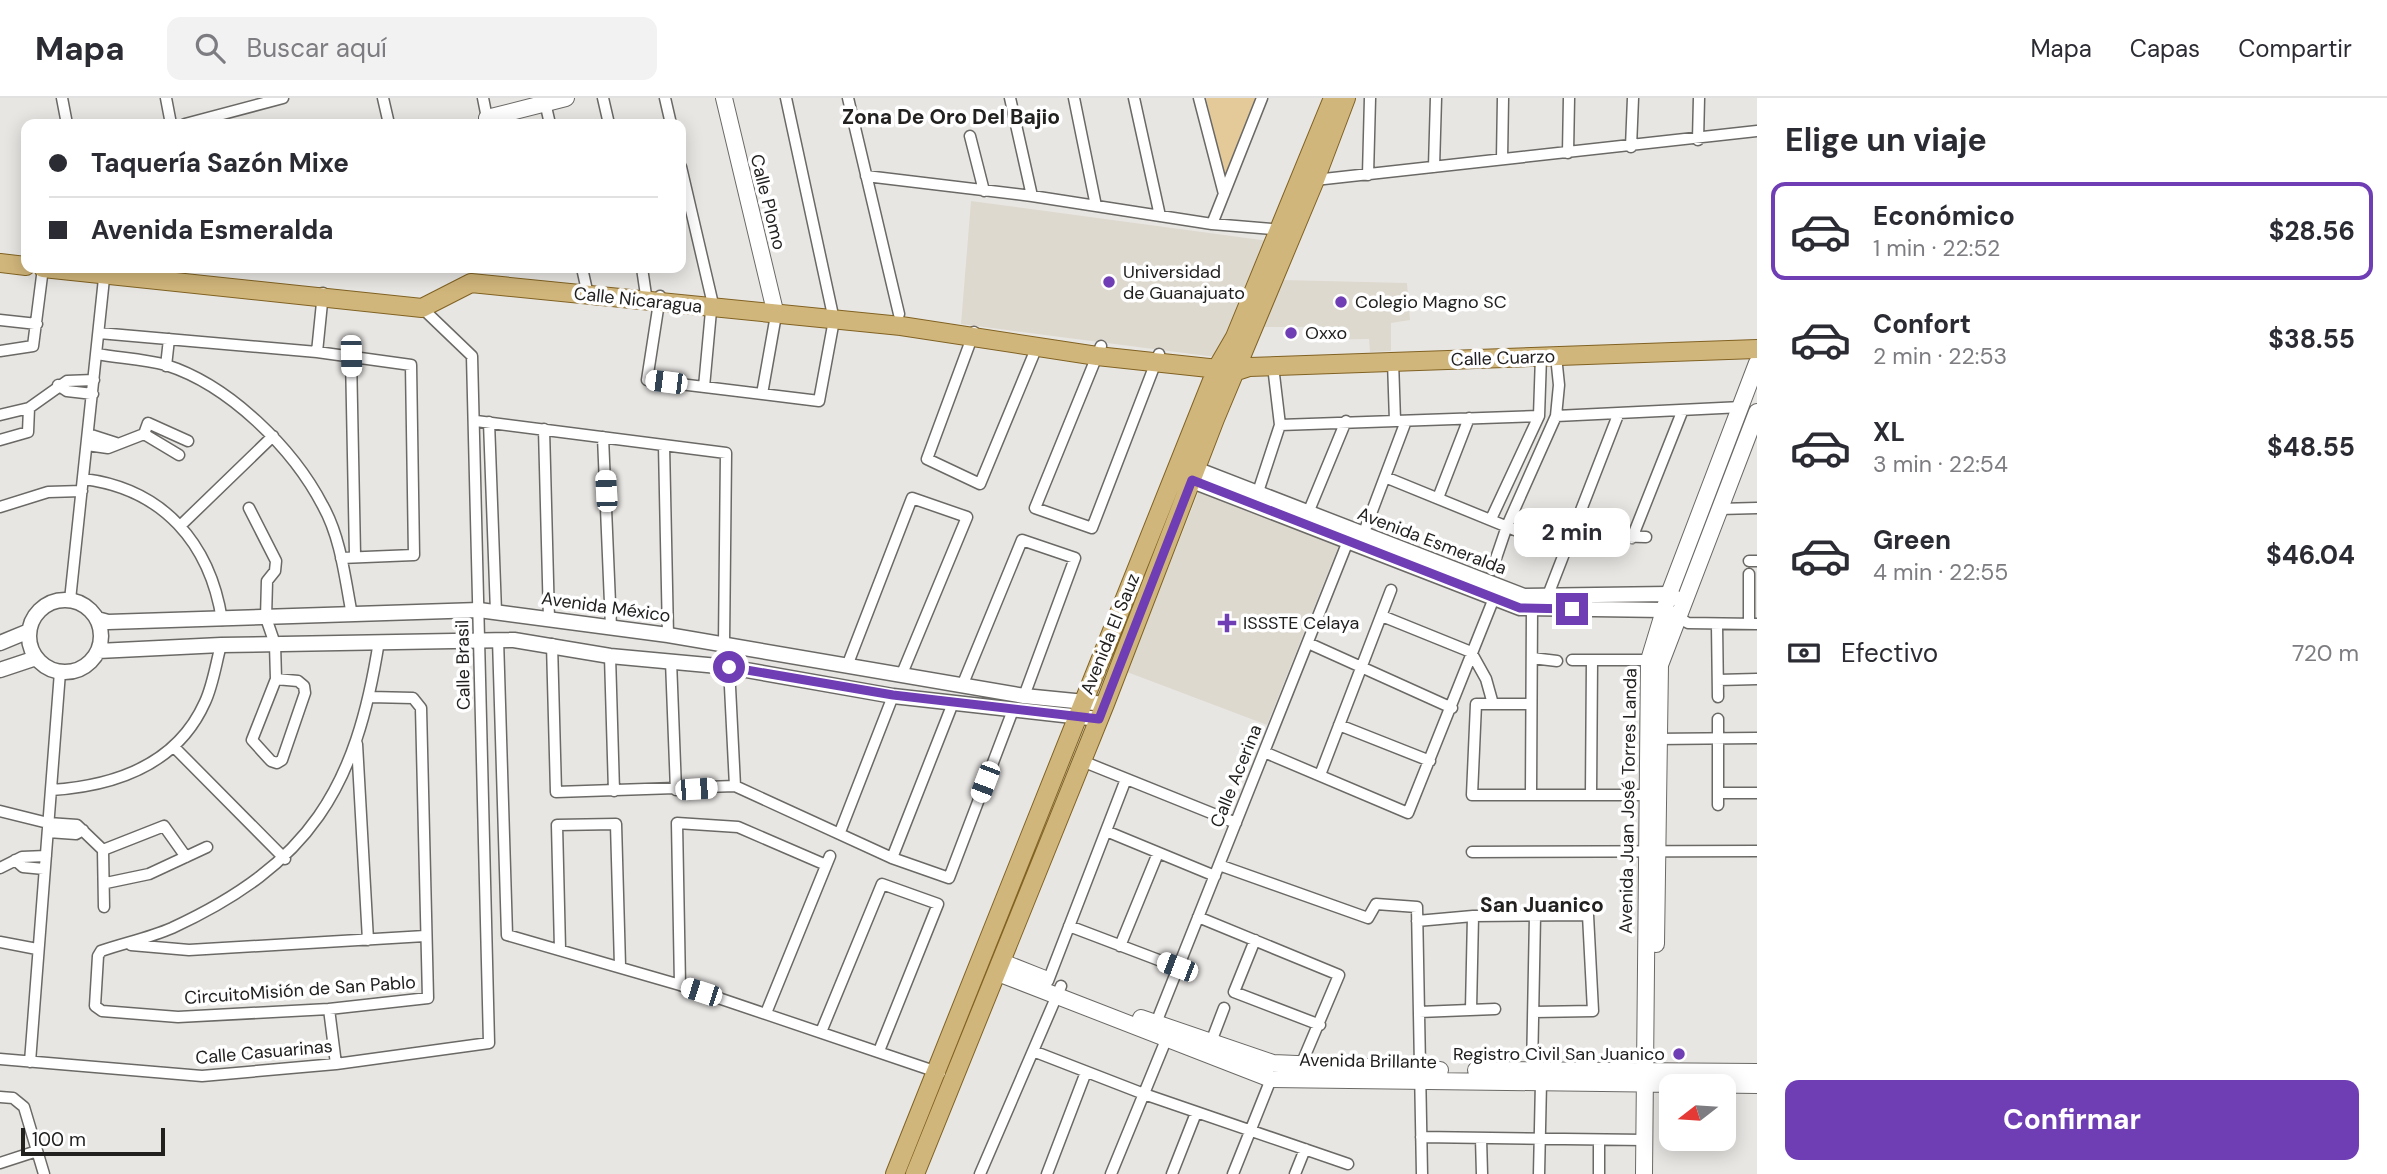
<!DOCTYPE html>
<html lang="es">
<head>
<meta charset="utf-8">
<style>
	:root { --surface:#fff; --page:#f2f2f3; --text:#2b2b33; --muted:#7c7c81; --line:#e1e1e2; --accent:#6f3eb5 }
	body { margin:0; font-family:"DM Sans",sans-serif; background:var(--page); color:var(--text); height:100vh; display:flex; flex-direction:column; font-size:26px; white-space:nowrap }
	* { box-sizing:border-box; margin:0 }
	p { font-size:23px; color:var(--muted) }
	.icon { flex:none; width:38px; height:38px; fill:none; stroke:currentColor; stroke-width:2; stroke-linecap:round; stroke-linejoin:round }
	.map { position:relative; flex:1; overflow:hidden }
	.side { display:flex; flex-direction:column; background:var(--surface); width:630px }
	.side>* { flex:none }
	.top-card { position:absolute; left:21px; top:21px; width:665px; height:154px; border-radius:14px; box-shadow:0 4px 18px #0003; display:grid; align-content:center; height:154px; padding:0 28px; background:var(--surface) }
	.needle { width:46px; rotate:253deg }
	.tools { position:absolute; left:1659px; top:976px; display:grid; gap:14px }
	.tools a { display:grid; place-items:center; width:77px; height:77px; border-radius:14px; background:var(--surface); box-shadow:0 4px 18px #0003; font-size:35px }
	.scale { position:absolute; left:21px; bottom:18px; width:144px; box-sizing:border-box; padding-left:7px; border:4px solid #222120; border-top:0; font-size:19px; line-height:24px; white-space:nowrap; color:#222120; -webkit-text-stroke:5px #fff; paint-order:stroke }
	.end { position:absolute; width:32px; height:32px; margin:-16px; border:9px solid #6f3eb5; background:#fff; box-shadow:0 0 0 4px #fff }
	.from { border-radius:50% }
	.bubble { position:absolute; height:49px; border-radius:14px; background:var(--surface); box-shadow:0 4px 18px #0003; font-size:23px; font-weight:700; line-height:49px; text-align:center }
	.car { position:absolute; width:21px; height:42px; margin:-21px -10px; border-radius:9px; box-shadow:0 0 5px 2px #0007; background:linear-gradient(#fff 24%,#345 0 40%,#fff 0 76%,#345 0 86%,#fff 0) }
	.top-card b { display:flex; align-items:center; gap:24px; height:66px; font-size:26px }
	.top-card b+b { border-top:2px solid var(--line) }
	.top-card i { width:18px; height:18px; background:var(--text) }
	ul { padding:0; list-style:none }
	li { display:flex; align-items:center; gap:21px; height:98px; margin:0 14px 10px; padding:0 14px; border:4px solid transparent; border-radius:14px }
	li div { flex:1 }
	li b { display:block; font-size:26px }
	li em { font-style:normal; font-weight:700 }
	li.selected { border-color:var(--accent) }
	li>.icon { width:63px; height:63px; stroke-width:1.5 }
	h2 { padding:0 28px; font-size:32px; line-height:84px }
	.pay { display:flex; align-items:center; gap:18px; height:77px; padding:0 28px; font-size:26px }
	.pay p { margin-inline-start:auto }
	.button { display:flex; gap:14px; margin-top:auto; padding:14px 28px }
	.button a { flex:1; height:80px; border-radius:14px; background:var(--accent); color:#fff; font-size:28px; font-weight:700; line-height:80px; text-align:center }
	header { display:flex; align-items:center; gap:42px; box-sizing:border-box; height:98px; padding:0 35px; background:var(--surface); border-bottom:2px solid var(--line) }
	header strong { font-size:33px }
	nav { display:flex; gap:38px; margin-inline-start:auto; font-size:24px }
	.search { width:490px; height:63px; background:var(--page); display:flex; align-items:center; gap:18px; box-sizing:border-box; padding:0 24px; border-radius:14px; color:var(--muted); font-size:26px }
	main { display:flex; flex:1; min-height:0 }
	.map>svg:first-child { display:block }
	.built { fill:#ded9cf }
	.green { fill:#e4c999 }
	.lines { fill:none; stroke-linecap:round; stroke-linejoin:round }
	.minor-casing { stroke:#6b6966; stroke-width:13 }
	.tertiary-casing { stroke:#6b6966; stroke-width:17 }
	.secondary-casing { stroke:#6b6966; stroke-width:18 }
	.primary-casing { stroke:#806222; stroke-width:20 }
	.minor { stroke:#fff; stroke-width:10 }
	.tertiary { stroke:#fff; stroke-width:14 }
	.secondary { stroke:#fff; stroke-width:16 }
	.primary { stroke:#d1b67b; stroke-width:18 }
	.route { stroke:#6f3eb5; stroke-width:9 }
	.poi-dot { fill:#6f3eb5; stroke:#fff; stroke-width:2.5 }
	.labels { text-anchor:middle; stroke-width:7; stroke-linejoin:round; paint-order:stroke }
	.street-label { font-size:18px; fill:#222120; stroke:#fff }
	.poi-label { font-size:18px; fill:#222120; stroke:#fff; text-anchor:start }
	.quarter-label { font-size:21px; font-weight:bold; fill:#222120; stroke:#fff }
</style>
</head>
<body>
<header>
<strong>Mapa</strong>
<div class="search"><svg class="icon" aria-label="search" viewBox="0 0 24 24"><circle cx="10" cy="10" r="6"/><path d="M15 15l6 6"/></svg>Buscar aquí</div>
<nav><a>Mapa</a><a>Capas</a><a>Compartir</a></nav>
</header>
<main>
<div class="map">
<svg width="1757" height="1076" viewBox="0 0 1757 1076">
	<rect width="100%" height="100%" fill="#e8e6e3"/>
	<path class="built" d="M 971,103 L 1269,143 L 1235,233 L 1215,259 L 961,226 Z
		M 1283,182 L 1407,185 L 1410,222 L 1391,225 L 1391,253 L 1370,254 L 1369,241 L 1307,242 L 1305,229 L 1264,229 Z
		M 1200,390 L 1339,447 L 1267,627 L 1127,574 Z"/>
	<path class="green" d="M 1206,0 L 1257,0 L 1226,88 Z"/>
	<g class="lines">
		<g class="minor-casing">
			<path id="minor" d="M 62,0 L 67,26
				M 166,0 L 171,26
				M 383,0 L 389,26
				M 483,0 L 488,25
				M 544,0 L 550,26
				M 603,0 L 609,26
				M 665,0 L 671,26
				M 848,0 L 899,216
				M 1010,0 L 1032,98
				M 1074,0 L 1096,108
				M 1134,0 L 1160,118
				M 1199,0 L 1224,96
				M 185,26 L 283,0
				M 970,38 L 984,93
				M 1698,42 L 1699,0
				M 1631,49 L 1633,0
				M 1568,55 L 1569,0
				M 1502,61 L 1503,0
				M 681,69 L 712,202 L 704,289
				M 1434,69 L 1436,0
				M 1368,77 L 1370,0
				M 866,78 L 1032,98 L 1212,126 L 1283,132
				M 1315,82 L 1757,33
				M 1212,126 L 1262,0
				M 582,170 L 588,197
				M 642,170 L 647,204
				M 660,198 L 647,282 L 819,303 L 834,222 L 786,0
				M 0,222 L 37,226
				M 974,234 L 927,361 L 980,386 L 1038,246
				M 99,235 L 317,254 L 411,267 L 414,457 L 341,460
				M 1101,248 L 1035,410 L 1092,430 L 1159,256
				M 0,253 L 33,248 L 43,170
				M 317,254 L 323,195
				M 97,256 C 119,260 144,261 166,267 C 229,287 293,350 323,408 C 341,440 345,481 352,517
				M 351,258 L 355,457
				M 1393,263 L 1395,323
				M 166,268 L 169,241
				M 58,287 L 67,293 L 93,296
				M 762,296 L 776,217
				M 0,317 L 29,310 L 67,283 L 94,282
				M 1556,318 L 1742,309
				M 476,323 L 726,355 L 724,547
				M 489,324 L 496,514
				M 1280,327 L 1539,318
				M 544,331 L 549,521
				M 88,336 L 116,345
				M 144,336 L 179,357
				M 603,339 L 611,529
				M 0,342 L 28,334 L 29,310
				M 87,347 L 108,350 L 144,336 L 148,325 L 188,343
				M 664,347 L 668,537
				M 1385,379 L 1564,452
				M 84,381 C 163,391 210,445 222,522
				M 1256,400 L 1280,327 L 1273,268
				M 1438,400 L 1469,320
				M 0,409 L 48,394 L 82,393
				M 249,410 L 276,463 L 275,473 L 267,483 L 266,520 L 275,546 L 276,581 L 252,642 L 271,663 L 277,665 L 282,662 L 305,595 L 304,588 L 298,583 L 276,581
				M 1719,411 L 1757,410
				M 1308,415 L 1346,323
				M 1491,421 L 1539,318 L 1541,258
				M 180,428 L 273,338
				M 1363,437 L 1406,323
				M 1570,437 L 1646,439
				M 1632,440 L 1682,314
				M 1749,463 L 1757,463
				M 1492,472 L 1507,428 L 1556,318 L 1559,287 L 1556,258
				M 1548,497 L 1618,317
				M 70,502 L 105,171
				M 1382,518 L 1471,554 L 1486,581 L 1493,606
				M 1676,518 L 1688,525 L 1757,526
				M 1749,526 L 1749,476
				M 1717,527 L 1718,599
				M 498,541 L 507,837 L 680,887 L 940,975
				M 1308,545 L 1452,610
				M 552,546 L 556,694 L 735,688 L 892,760 L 949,780 L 1013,612
				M 610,558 L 614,693
				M 1532,560 L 1557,563
				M 1572,562 L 1649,562
				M 671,563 L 676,692
				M 847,568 L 912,400 L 967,419 L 901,578
				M 729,569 L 735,688
				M 1718,582 L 1757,581
				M 962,588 L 1022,442 L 1075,460 L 1024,598
				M 370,599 L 413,600 L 421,610 L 428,900 L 329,911 L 178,919 L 102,913 L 95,908 L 98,858 L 101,853 C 124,845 149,840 172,830 C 310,766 356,691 379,543
				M 1530,606 L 1476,606 L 1472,697 L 1647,697
				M 1718,621 L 1718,707
				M 1339,627 L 1430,663
				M 1654,641 L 1757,640
				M 357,646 L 368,842
				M 174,649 L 285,761
				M 1264,654 L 1408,715 L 1494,500
				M 1082,663 L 1236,725
				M 1320,677 L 1391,492
				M 51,692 C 114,688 177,667 205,604 C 213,587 216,565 221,547
				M 1718,695 L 1757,695
				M 1531,696 L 1532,510
				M 1591,697 L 1592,562
				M 0,713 L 48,725 L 77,727 L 103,752 L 104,809
				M 1106,733 L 1215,778
				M 48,734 L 76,736 L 83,732
				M 840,734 L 893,598
				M 103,752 L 164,728 L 186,759
				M 1472,754 L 1757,753
				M 892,760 L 953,605
				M 15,762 L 23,769 L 44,771
				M 1219,767 L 1368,820 L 1376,806 L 1417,809 L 1422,1076
				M 0,770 L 22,759 L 46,758
				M 106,785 L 149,776 L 207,749
				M 1198,819 L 1339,877 L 1301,967
				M 1417,823 L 1473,818 L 1588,817 L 1593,913 L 1534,914
				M 1069,828 L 1177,869
				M 1255,842 L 1234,894 L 1320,927
				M 0,844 L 37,851
				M 131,847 L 189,852 L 425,838
				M 1120,848 L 1158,755
				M 560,851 L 557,727 L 616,726 L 620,868
				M 1048,883 L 1126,681
				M 680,887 L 677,725 L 738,729 L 826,767
				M 329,911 L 336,966
				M 1471,911 L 1473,818
				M 1419,914 L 1495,911
				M 766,915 L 830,758
				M 1154,930 L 1350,438
				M 821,934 L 882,786 L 938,806 L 879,953
				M 1211,944 L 1224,910
				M 1033,953 L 1144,996 L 1348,1066
				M 0,961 L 202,978 L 336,966 L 489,945 L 472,258 L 422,210
				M 30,964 L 60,574
				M 1532,973 L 1535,818
				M 0,999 L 13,1000 L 24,1009 L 44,1076
				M 1421,1039 L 1645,1042
				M 1481,1040 L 1482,1076
				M 1599,1042 L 1599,1076
				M 0,1065 L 37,1053
				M 980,1076 L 1061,888
				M 1047,1076 L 1086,974
				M 1111,1076 L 1168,937
				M 1172,1076 L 1196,1015
				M 1233,1076 L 1271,981
				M 1295,1076 L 1305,1051
				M 1539,1076 L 1541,984"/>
		</g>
		<g class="tertiary-casing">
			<path id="tertiary" d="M 1188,368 L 1524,498 L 1669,496 L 1678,501
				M 1182,379 L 1520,510 L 1664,512 L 1672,516
				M29 538a36 36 0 1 1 72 0a36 36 0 1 1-72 0Z
				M 97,521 L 108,524 L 479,512 L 668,537 L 1024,598 L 1105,606
				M 0,545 L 29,533
				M 98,553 L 221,547 L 514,542 L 610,558 L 729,569 L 893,598 L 1099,621
				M 0,572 L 36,560"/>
		</g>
		<g class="secondary-casing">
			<path id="secondary" d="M 724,0 L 776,217
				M 487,20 L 566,0
				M 1656,846 L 1660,567 L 1757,314
				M 1002,864 L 1045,881
				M 998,875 L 1271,981 L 1757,987
				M 1141,920 L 1273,965 L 1440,972
				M 1476,972 L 1757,974
				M 1644,1076 L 1649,562 L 1669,496 L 1757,265"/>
		</g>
		<g class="primary-casing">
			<path id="primary" d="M 0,165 L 26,168
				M 43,170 L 422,210 L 471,185 L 901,228 L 1097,258 L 1237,273 L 1249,269 L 1757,251
				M 895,1076 L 1217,270 L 1235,239 L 1333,0
				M 915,1076 L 1105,606 L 1215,321 L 1315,82 L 1346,0"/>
		</g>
		<use href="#minor" class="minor"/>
		<use href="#tertiary" class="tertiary"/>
		<use href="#secondary" class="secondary"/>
		<use href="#primary" class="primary"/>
	</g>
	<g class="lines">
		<path class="route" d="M 729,569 L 893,597 L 1099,621 L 1192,382 L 1520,510 L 1572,511"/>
	</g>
	<g class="poi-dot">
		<circle cx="1109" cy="184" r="7"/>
		<circle cx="1341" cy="204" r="7"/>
		<circle cx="1291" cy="235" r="7"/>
		<path d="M1223.5 514.5h7v7h7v7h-7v7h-7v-7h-7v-7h7z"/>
		<circle cx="1679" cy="956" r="7"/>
	</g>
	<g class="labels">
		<g class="street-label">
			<text transform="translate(768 104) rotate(76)" y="6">Calle Plomo</text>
			<text transform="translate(638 202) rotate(6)" y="6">Calle Nicaragua</text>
			<text transform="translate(1503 260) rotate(-2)" y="6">Calle Cuarzo</text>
			<text transform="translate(1432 443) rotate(21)" y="6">Avenida Esmeralda</text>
			<text transform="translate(606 509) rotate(8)" y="6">Avenida México</text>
			<text transform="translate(1110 536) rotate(-68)" y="6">Avenida El Sauz</text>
			<text transform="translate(463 567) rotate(-91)" y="6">Calle Brasil</text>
			<text transform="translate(1236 678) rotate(-68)" y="6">Calle Acerina</text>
			<text transform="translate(1628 703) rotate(-89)" y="6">Avenida Juan José Torres Landa</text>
			<text transform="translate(300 892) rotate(-4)" y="6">CircuitoMisión de San Pablo</text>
			<text transform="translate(264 954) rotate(-5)" y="6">Calle Casuarinas</text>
			<text transform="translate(1368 963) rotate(1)" y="6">Avenida Brillante</text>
		</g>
		<g class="poi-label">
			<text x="1123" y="180">Universidad<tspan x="1123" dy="21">de Guanajuato</tspan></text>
			<text x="1355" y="210">Colegio Magno SC</text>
			<text x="1305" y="241">Oxxo</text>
			<text x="1243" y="531">ISSSTE Celaya</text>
			<text x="1665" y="962" text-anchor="end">Registro Civil San Juanico</text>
		</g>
		<g class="quarter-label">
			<text x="951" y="26">Zona De Oro Del Bajio</text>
			<text x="1542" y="814">San Juanico</text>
		</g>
	</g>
</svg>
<div class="tools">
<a><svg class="needle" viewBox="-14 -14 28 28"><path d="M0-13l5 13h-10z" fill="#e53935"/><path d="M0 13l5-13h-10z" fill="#7c7c81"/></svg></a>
</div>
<div class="scale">100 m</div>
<i class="end from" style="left:729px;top:569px"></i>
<i class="end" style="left:1572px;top:511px"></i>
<div class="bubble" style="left:1514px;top:410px;width:116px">2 min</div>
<i class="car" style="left:351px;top:258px;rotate:179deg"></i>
<i class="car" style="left:666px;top:284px;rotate:277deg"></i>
<i class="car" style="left:606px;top:393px;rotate:357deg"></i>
<i class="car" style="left:985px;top:684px;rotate:201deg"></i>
<i class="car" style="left:696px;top:691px;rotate:86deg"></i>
<i class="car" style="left:1177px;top:869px;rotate:291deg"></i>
<i class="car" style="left:701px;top:894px;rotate:288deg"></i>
<div class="top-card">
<b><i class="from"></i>Taquería Sazón Mixe</b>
<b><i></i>Avenida Esmeralda</b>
</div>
</div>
<section class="side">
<h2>Elige un viaje</h2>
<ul>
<li class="selected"><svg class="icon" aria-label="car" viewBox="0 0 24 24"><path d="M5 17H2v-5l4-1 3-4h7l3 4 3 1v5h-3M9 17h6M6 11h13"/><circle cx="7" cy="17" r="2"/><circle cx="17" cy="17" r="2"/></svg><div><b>Económico</b><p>1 min · 22:52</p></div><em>$28.56</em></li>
<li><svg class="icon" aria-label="car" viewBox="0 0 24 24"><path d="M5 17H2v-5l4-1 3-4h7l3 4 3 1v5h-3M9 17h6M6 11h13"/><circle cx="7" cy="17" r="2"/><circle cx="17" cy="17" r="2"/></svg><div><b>Confort</b><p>2 min · 22:53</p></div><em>$38.55</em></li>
<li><svg class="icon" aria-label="car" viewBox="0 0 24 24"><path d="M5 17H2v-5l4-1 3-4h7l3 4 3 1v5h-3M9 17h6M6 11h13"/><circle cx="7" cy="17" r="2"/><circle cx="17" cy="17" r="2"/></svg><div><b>XL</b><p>3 min · 22:54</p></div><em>$48.55</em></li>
<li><svg class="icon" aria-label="car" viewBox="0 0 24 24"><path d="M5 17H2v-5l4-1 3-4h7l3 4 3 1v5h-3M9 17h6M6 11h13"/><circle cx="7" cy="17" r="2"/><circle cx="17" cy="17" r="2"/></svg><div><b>Green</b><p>4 min · 22:55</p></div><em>$46.04</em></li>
</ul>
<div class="pay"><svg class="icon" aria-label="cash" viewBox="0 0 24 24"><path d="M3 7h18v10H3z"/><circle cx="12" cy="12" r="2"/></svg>Efectivo<p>720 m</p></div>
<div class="button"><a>Confirmar</a></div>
</section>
</main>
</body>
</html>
